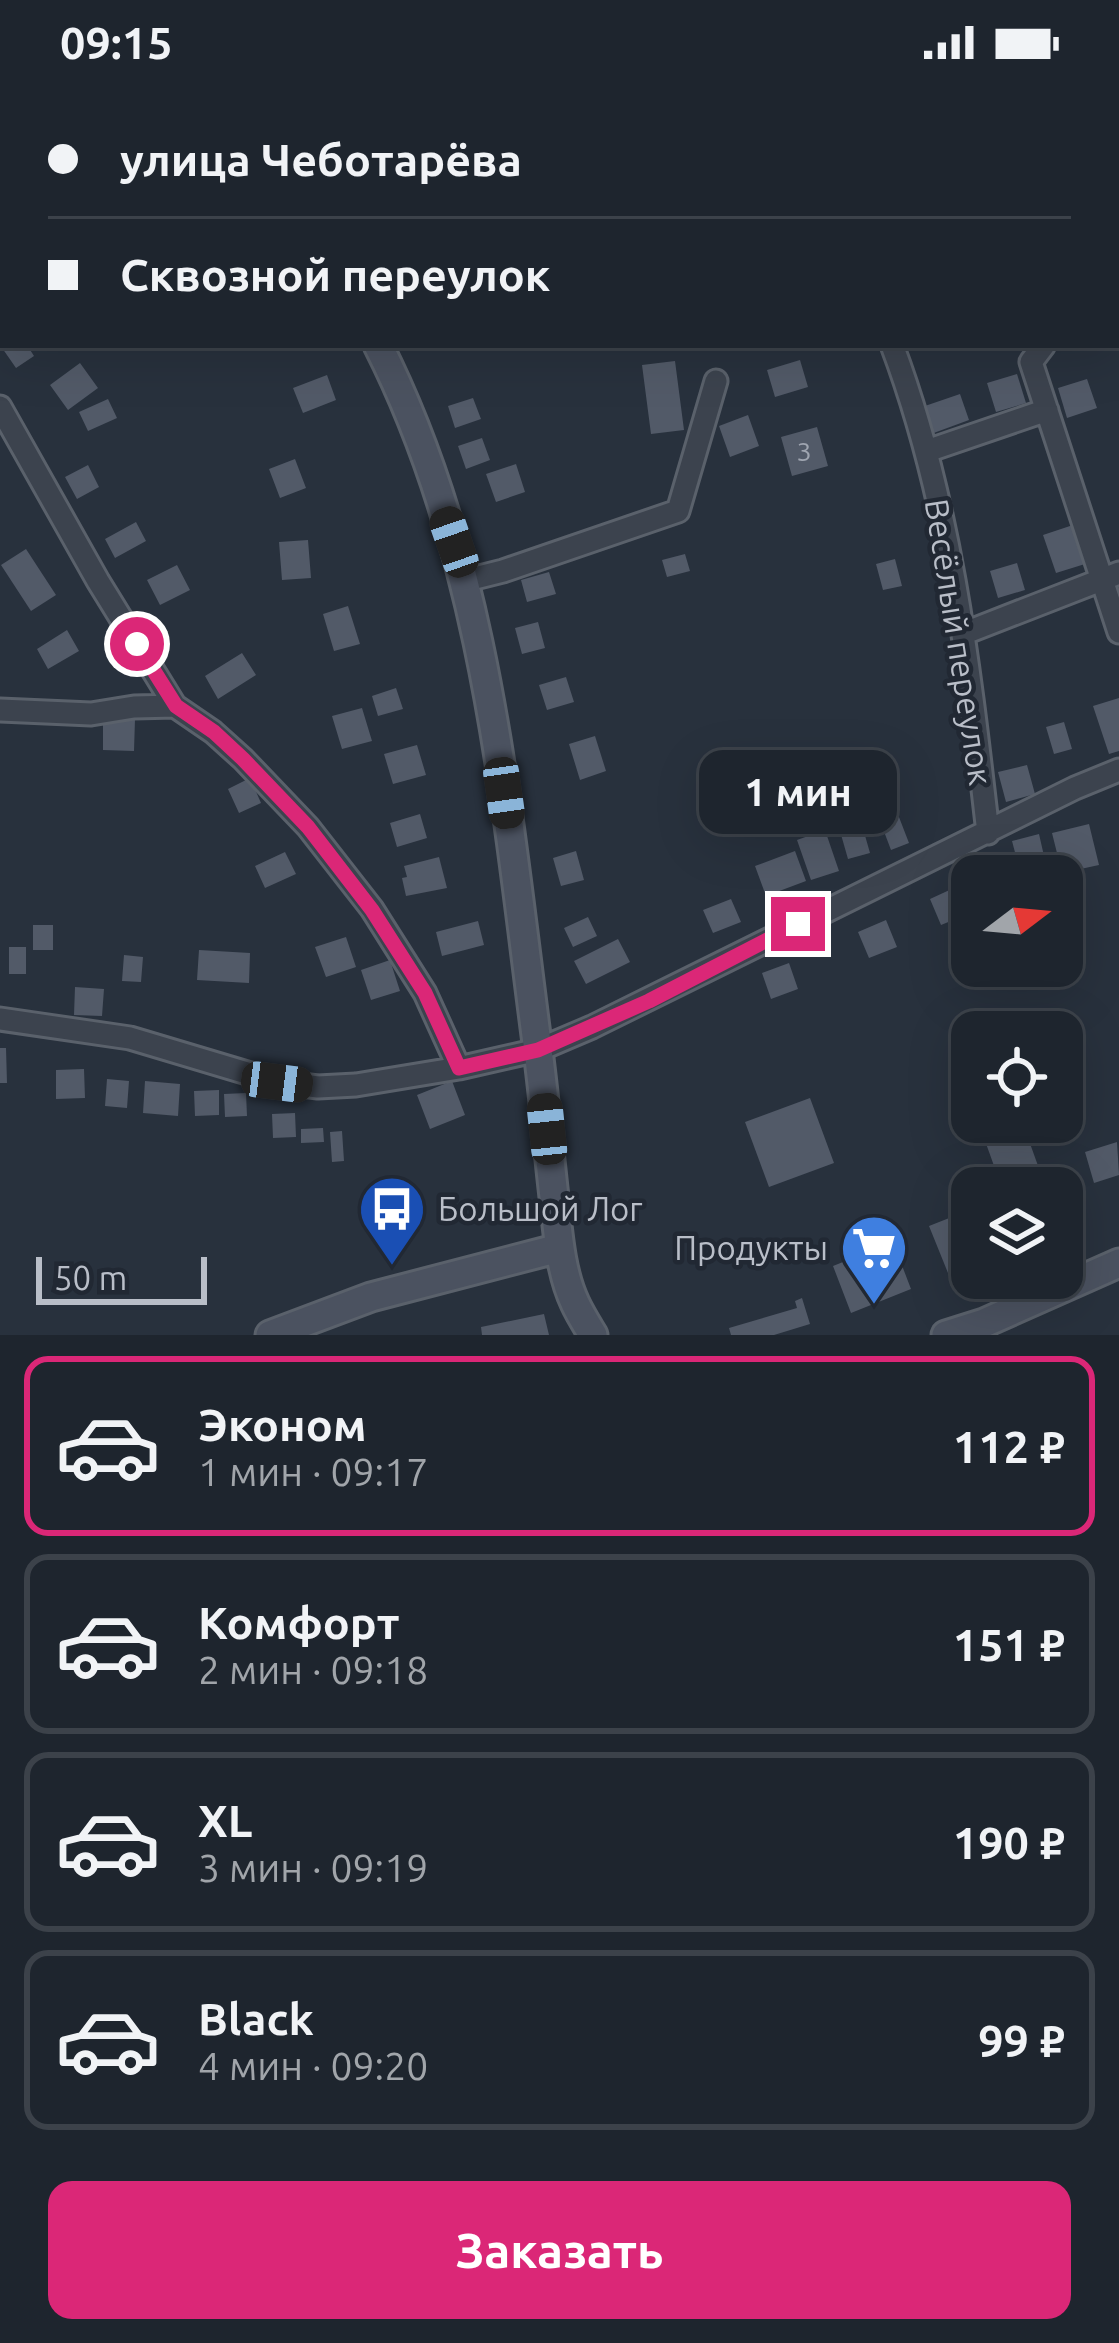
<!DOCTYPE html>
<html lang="ru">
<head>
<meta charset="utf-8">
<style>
	:root { --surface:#1e252e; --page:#262d36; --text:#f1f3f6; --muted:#a1a5aa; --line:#3c424a; --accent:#db2777 }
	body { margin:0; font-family:Ubuntu,sans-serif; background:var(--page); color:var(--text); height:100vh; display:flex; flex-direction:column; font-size:45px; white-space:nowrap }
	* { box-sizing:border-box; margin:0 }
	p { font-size:39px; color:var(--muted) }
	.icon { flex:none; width:66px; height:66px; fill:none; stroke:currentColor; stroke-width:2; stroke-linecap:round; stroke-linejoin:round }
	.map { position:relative; height:1251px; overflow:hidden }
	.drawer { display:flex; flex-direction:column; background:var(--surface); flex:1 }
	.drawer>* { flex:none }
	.guide { position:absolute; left:0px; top:0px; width:1119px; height:264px; box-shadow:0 12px 48px #0002,0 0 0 3px var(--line); display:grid; align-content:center; height:264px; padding:0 48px; background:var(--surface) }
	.needle { width:78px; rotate:74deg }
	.tools { position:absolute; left:951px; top:771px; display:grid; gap:24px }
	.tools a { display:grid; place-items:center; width:132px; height:132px; border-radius:24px; background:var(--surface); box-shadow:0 12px 48px #0002,0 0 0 3px var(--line); font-size:60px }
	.scale { position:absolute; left:36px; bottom:30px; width:171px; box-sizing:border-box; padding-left:12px; border:6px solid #b9bec8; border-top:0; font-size:33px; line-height:42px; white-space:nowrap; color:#b9bec8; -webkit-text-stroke:9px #212833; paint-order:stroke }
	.end { position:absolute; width:54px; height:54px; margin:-27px; border:15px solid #db2777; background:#fff; box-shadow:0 0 0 6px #fff }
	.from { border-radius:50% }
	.bubble { position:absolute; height:84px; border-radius:24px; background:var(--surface); box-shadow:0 12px 48px #0002,0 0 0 3px var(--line); font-size:39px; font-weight:600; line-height:84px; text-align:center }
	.car { position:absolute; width:36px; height:72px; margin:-36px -18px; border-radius:15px; box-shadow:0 0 9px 3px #0007; background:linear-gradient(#222 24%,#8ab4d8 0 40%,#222 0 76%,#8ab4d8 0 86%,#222 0) }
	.guide b { display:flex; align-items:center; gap:42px; height:114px; font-size:45px }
	.guide b+b { border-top:3px solid var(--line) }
	.guide i { width:30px; height:30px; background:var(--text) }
	ul { padding:21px 0 0; list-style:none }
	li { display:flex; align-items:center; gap:36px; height:180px; margin:0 24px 18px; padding:0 24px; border:6px solid var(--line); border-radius:24px }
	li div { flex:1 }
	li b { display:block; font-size:45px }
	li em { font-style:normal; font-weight:600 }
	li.on { border-color:var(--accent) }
	li>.icon { width:108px; height:108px; stroke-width:1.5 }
	.button { display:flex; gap:24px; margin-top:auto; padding:24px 48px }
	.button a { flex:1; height:138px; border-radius:24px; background:var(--accent); color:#fff; font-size:48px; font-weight:600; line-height:138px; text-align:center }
	.status { display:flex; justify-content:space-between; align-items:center; height:84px; padding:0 60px; background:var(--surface); direction:ltr }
	.status svg { height:33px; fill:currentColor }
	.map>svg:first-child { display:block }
	.building { fill:#525a68 }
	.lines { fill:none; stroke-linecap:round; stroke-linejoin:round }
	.street-casing { stroke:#5a616b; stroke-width:27 }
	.secondary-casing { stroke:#5a616b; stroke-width:33 }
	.street { stroke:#3c434e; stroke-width:21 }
	.secondary { stroke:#4b5260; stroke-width:27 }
	.route { stroke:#db2777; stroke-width:15 }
	.labels { text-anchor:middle; stroke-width:9; stroke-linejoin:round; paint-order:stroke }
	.number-label { font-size:27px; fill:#9fa5b0 }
	.street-label { font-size:33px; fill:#b9bec8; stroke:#212833 }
	.poi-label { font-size:33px; fill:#b9bec8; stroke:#212833; text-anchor:start }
</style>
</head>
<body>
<div class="status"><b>09:15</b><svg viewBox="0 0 49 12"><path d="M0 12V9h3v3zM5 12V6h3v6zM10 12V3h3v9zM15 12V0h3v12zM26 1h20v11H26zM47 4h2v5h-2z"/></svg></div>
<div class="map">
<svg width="1119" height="1251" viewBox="0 0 1119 1251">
	<rect width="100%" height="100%" fill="#28313d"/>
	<path class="building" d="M 0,261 L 27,261 L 34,272 L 16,284 Z
		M 800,276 L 808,303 L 775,313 L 767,286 Z
		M 675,277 L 684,346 L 651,350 L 642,281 Z
		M 80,279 L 98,304 L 68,326 L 50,301 Z
		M 1017,290 L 1026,319 L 996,328 L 987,299 Z
		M 327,291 L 336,316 L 303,329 L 293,304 Z
		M 1087,295 L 1097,324 L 1067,334 L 1058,304 Z
		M 960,310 L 969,336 L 931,350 L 922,323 Z
		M 473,314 L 481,335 L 455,344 L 448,322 Z
		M 108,315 L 117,334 L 88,347 L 79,328 Z
		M 748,331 L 759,362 L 730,373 L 719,342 Z
		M 817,343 L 828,382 L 792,392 L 781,353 Z
		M 482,354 L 490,376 L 466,385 L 458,362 Z
		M 295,375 L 306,404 L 280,414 L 269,385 Z
		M 516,380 L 525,408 L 496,418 L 486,390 Z
		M 88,381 L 99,403 L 77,415 L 65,393 Z
		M 136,438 L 146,457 L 115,474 L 105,455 Z
		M 1073,441 L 1085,480 L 1056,489 L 1043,451 Z
		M 308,456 L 311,494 L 282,496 L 279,458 Z
		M 26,465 L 56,511 L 31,527 L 1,481 Z
		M 685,470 L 690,487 L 667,493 L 662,476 Z
		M 895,475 L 902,502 L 883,506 L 876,480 Z
		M 1017,479 L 1025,506 L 998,514 L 990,487 Z
		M 177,481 L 190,506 L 160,521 L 147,496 Z
		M 549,488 L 556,510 L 527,518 L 521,496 Z
		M 348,522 L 360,560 L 334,567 L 323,530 Z
		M 538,538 L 545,564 L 522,570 L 515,544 Z
		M 67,546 L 79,567 L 48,585 L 37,565 Z
		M 242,569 L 256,591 L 218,615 L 205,592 Z
		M 566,593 L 574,618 L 547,626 L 539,601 Z
		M 396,604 L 403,625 L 378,632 L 372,612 Z
		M 1119,614 L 1119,667 L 1109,670 L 1093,622 Z
		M 362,624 L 372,657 L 342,665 L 332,632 Z
		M 103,634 L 135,635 L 134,667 L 103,666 Z
		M 1064,638 L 1072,665 L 1054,670 L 1046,643 Z
		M 595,652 L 606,687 L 580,696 L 569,660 Z
		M 417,661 L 426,691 L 393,700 L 384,670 Z
		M 1027,681 L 1035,710 L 1006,718 L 998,688 Z
		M 250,694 L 261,719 L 239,729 L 228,705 Z
		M 892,715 L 909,759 L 891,766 L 874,721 Z
		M 420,730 L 427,754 L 397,763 L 390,739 Z
		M 1089,740 L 1099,781 L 1062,789 L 1052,749 Z
		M 862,741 L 870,769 L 848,775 L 840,747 Z
		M 825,746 L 839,787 L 811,796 L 797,756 Z
		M 1039,750 L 1047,785 L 1021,791 L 1012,757 Z
		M 576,767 L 584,796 L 561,802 L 553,774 Z
		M 795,767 L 806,797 L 766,812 L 755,782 Z
		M 285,768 L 296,790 L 265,804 L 255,782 Z
		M 439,773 L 447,804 L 406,812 L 402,794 L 407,793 L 404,782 Z
		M 956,803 L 968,830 L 941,841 L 930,815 Z
		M 731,815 L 741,838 L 713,849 L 703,826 Z
		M 588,833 L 597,852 L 573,863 L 564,844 Z
		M 886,836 L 897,863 L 869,874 L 858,848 Z
		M 478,837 L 484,861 L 442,872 L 436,848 Z
		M 33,841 L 53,841 L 53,866 L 33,866 Z
		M 346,853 L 356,883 L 326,893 L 315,863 Z
		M 618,855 L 630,878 L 586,900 L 574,877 Z
		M 9,863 L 26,863 L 26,890 L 9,890 Z
		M 199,866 L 250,869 L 249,899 L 197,896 Z
		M 124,871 L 143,873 L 141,898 L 122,897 Z
		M 390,876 L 400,907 L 371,916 L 361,886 Z
		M 789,879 L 798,905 L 771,915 L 762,889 Z
		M 75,903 L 104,905 L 102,932 L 74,931 Z
		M 0,964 L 6,964 L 7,999 L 0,999 Z
		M 84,985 L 85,1014 L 56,1015 L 56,986 Z
		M 107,995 L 129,997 L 127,1024 L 105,1022 Z
		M 145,997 L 180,1000 L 178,1032 L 143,1029 Z
		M 452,997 L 465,1031 L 430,1045 L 417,1011 Z
		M 219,1006 L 219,1031 L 195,1032 L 194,1007 Z
		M 246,1009 L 247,1032 L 225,1033 L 224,1010 Z
		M 810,1014 L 834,1079 L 769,1103 L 745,1038 Z
		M 295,1029 L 296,1053 L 273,1054 L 272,1030 Z
		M 1023,1040 L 1046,1104 L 1002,1104 L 984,1054 Z
		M 323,1044 L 324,1058 L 301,1059 L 301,1045 Z
		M 342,1047 L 344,1077 L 332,1078 L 330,1048 Z
		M 1117,1058 L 1119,1091 L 1094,1099 L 1085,1068 Z
		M 972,1125 L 972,1179 L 948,1189 L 929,1142 Z
		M 893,1158 L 911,1205 L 851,1229 L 833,1182 Z
		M 802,1214 L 810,1240 L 774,1251 L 731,1251 L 729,1244 L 797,1224 L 795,1217 Z
		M 544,1230 L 549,1251 L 482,1251 L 481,1243 Z"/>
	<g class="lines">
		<g class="street-casing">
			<path id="street" d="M 744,0 L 746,3
				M 438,3 L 444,0
				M 892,261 C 951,418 969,583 988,749
				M 1044,261 L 1031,278 L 1119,548
				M 0,323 L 98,497 L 175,622 L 213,648 L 243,675 L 308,743 L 372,825 L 425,909 L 459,984
				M 927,367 L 1047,326
				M 463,497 L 503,487 L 678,427 L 716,297
				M 965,549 L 1119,489
				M 0,626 L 91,630 L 134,623 L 175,622
				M 0,935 L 130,954 L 277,998 L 318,1003 L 356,1001 L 459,984 L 538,966 L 592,943 L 1075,704 L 1119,686"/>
		</g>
		<g class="secondary-casing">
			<path id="secondary" d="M 194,0 L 197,3
				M 378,261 C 487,476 506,723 537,959 C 544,1010 548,1061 554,1113 C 558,1148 560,1187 575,1219 C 580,1230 587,1241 593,1251
				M 270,1251 L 371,1213 L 559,1164
				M 946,1251 L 984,1239 L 1119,1179"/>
		</g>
		<use href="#street" class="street"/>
		<use href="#secondary" class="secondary"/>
	</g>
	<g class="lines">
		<path class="route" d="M 137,560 L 176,622 L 214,648 L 243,675 L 308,743 L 372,826 L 425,909 L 459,984 L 538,966 L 649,917 L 798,840"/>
	</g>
	<defs>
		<g id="bus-pin" transform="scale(3.45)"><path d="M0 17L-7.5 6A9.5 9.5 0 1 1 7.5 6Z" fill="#1a4fb4" stroke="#212833"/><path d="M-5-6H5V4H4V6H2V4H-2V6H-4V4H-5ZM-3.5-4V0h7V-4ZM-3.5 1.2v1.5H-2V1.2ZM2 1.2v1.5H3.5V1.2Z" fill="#fff"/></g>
		<g id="supermarket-pin" transform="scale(3.45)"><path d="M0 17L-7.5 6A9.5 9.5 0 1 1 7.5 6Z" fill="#3f7fe0" stroke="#212833"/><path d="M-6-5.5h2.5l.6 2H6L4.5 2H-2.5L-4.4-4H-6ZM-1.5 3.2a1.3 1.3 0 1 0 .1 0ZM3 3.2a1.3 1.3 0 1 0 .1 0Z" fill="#fff"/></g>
	</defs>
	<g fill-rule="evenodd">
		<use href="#bus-pin" x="392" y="1125"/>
		<use href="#supermarket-pin" x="874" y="1164"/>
	</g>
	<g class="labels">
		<g class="number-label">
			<text x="804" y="377">3</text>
		</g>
		<g class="street-label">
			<text transform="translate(959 558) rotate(81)" y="12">Весёлый переулок</text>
		</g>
		<g class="poi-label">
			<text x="438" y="1137">Большой Лог</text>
			<text x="828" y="1176" text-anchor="end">Продукты</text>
		</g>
	</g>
</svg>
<div class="tools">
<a><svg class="needle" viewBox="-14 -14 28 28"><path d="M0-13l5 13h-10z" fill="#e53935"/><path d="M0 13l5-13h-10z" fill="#a1a5aa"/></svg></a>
<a><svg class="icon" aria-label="locate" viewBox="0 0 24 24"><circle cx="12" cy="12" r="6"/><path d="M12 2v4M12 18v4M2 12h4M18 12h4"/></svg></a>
<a><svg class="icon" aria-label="layers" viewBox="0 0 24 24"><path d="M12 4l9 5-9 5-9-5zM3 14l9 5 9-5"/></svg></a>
</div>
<div class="scale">50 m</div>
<i class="end from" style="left:137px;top:560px"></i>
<i class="end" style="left:798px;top:840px"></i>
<div class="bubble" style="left:699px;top:666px;width:198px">1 мин</div>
<i class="car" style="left:454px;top:458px;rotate:341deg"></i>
<i class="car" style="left:504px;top:709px;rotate:172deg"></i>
<i class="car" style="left:277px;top:998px;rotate:97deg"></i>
<i class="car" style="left:547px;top:1045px;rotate:354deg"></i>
<div class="guide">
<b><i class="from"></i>улица Чеботарёва</b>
<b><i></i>Сквозной переулок</b>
</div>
</div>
<section class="drawer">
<ul>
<li class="on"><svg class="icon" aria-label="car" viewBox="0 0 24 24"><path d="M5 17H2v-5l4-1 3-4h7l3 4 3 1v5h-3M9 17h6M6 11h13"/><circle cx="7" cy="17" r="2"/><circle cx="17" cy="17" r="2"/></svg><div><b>Эконом</b><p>1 мин · 09:17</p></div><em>112 ₽</em></li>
<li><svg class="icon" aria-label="car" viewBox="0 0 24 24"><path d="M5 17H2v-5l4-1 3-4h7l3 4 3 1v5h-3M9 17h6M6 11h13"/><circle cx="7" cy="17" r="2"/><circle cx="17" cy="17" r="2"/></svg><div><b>Комфорт</b><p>2 мин · 09:18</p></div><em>151 ₽</em></li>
<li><svg class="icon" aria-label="car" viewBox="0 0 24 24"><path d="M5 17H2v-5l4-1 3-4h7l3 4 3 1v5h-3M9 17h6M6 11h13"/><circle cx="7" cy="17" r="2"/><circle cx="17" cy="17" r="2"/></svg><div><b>XL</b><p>3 мин · 09:19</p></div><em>190 ₽</em></li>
<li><svg class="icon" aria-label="car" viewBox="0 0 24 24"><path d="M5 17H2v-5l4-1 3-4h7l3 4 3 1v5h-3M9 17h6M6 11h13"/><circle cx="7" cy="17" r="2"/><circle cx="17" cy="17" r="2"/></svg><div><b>Black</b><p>4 мин · 09:20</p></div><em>99 ₽</em></li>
</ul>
<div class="button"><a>Заказать</a></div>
</section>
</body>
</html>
